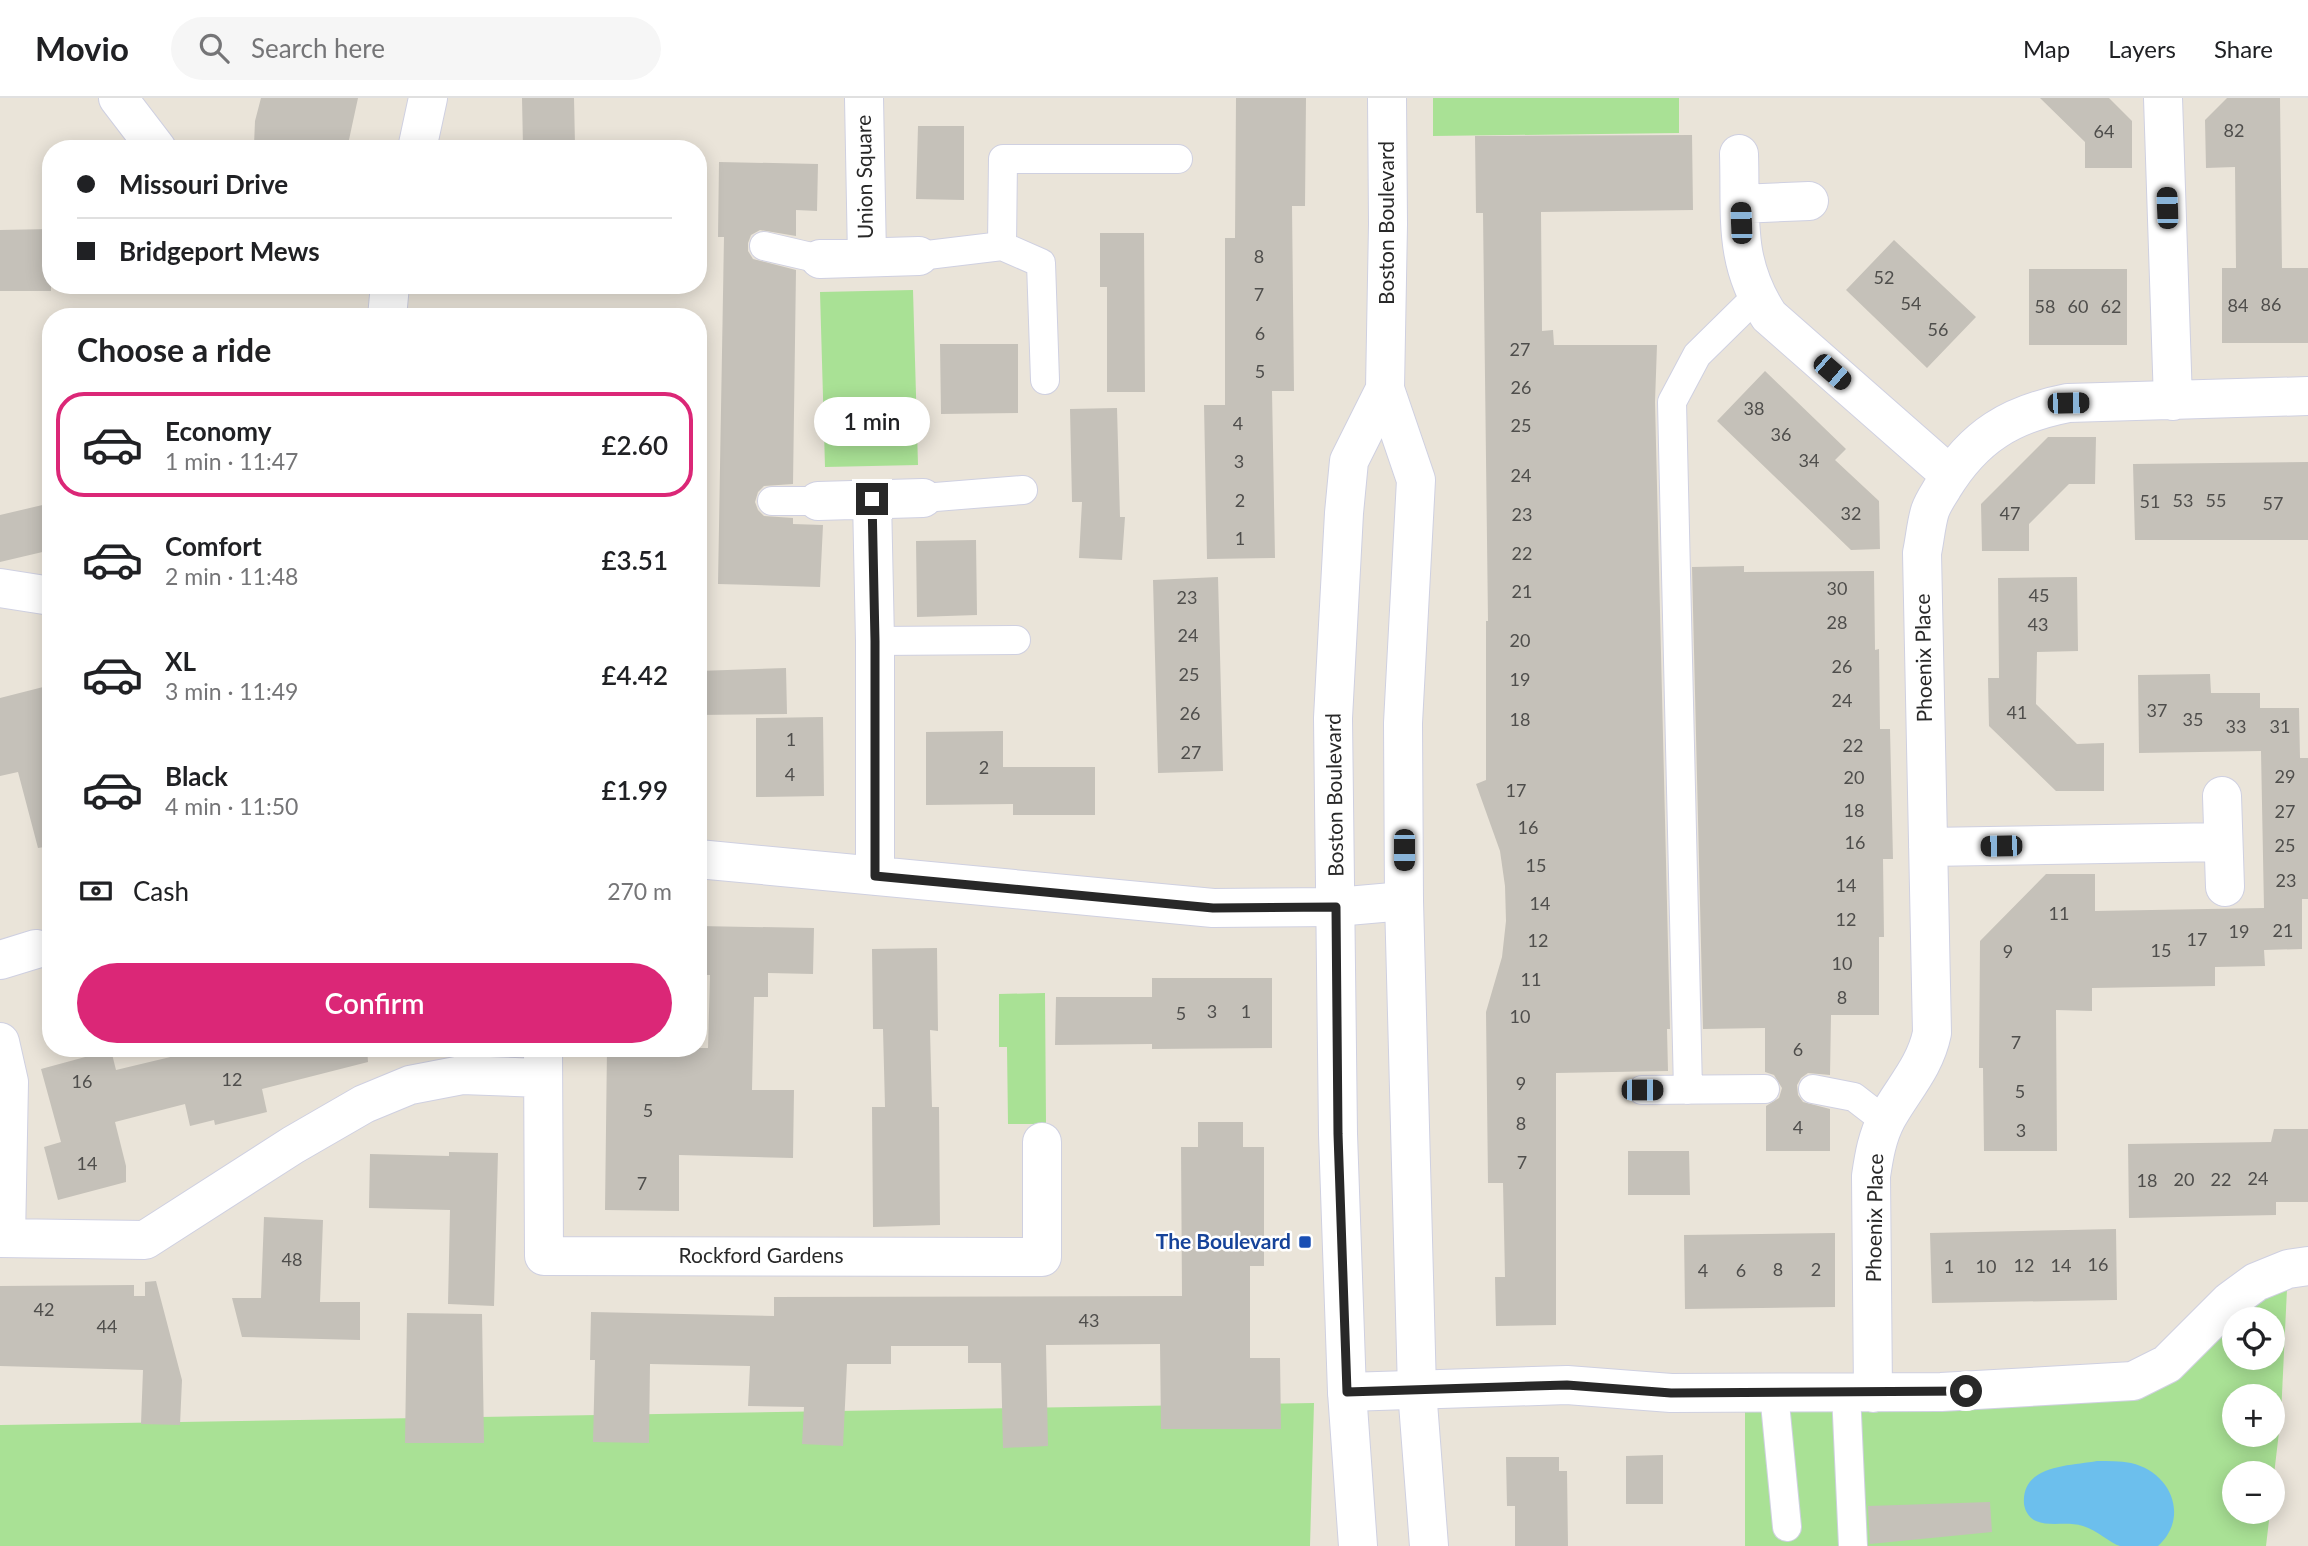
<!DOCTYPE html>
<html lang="en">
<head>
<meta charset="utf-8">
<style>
	:root { --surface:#fff; --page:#f6f6f6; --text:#202124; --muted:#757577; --line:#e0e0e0; --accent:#db2777 }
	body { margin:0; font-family:Lato,sans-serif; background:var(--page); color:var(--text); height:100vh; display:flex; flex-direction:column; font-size:26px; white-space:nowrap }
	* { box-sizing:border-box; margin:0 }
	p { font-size:23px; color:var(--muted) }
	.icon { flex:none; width:38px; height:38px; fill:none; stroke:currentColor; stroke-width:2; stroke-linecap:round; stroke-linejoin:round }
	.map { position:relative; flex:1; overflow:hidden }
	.sheet { position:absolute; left:42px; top:210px; width:665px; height:749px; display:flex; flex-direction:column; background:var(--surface); border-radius:28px; box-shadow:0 4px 18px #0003 }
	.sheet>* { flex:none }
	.top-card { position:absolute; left:42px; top:42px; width:665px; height:154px; border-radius:28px; box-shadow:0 4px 18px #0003; display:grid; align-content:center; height:154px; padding:0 35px; background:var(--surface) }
	.controls { position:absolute; left:2222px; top:1209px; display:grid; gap:14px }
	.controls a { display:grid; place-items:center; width:63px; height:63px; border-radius:50%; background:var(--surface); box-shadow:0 4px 18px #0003; font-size:35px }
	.end { position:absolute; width:32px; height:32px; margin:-16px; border:9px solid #282828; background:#fff; box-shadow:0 0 0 4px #fff }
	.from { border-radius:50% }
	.bubble { position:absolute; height:49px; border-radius:24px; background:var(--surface); box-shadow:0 4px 18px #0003; font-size:23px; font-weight:600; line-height:49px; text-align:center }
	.car { position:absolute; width:21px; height:42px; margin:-21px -10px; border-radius:9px; box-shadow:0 0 5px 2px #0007; background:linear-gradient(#222 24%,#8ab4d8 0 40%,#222 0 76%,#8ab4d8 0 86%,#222 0) }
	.top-card b { display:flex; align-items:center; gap:24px; height:66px; font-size:26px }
	.top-card b+b { border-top:2px solid var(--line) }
	.top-card i { width:18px; height:18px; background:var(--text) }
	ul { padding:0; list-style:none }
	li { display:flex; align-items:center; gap:21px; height:105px; margin:0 14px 10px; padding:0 21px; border:4px solid transparent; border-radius:28px }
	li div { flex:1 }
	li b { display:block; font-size:26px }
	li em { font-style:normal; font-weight:600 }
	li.selected { border-color:var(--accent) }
	li>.icon { width:63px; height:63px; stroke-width:1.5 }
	h2 { padding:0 35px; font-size:32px; line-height:84px }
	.pay { display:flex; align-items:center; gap:18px; height:77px; padding:0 35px; font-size:26px }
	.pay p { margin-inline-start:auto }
	.button { display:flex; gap:14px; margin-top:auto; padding:14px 35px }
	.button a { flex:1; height:80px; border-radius:42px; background:var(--accent); color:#fff; font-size:28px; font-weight:600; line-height:80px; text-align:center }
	header { display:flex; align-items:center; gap:42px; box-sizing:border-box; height:98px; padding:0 35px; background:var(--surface); border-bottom:2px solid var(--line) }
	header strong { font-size:33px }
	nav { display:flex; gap:38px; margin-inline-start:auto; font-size:24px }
	.search { width:490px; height:63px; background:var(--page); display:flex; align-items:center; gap:18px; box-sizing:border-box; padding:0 24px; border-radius:38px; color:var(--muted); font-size:26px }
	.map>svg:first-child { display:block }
	.green { fill:#a9e195; fill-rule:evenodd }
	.water { fill:#6cbfed }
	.building { fill:#c5c1b9 }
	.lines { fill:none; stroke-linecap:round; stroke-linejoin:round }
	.service-casing { stroke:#cfd0e1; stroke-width:30 }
	.minor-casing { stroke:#cfd0e1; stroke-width:40 }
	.tertiary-casing { stroke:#cfd0e1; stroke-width:40 }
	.service { stroke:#fff; stroke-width:28 }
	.minor { stroke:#fff; stroke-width:38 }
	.tertiary { stroke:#fff; stroke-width:38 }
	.route { stroke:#282828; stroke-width:9 }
	.transit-dot { fill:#1a4fb4; stroke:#fff; stroke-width:2.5 }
	.labels { text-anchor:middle; stroke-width:5; stroke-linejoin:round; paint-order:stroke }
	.number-label { font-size:18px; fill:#4f4e4c }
	.street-label { font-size:21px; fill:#282828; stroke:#fff }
	.transit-label { font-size:21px; font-weight:bold; fill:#164399; stroke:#fff; text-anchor:end }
</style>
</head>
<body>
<header>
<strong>Movio</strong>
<div class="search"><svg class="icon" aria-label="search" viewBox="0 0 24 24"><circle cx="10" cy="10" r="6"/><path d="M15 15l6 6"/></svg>Search here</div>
<nav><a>Map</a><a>Layers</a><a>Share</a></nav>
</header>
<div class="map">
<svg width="2308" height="1448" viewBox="0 0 2308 1448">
	<rect width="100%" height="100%" fill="#eae4d9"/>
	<path class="green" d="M 1433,0 L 1679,0 L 1679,35 L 1433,38 Z
		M 913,192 L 918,367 L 825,369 L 820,194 Z
		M 1045,895 L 1046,1026 L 1008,1026 L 1007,949 L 999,949 L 999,896 Z
		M 2287,1191 L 2281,1317 L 2273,1385 L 2273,1376 L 2235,1376 L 2235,1414 L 2270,1414 L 2266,1448 L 1745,1448 L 1745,1304 L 2135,1298 L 2234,1208 ZM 2235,1222 L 2273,1222 L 2273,1260 L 2235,1260 ZM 2235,1298 L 2273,1298 L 2273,1337 L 2235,1337 Z
		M 1314,1305 L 1310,1448 L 0,1448 L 0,1327 Z"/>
	<path class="water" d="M 2097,1363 C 2108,1363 2120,1363 2131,1365 C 2171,1374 2190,1419 2158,1448 C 2147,1448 2132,1448 2120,1448 C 2111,1446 2097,1432 2083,1428 C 2067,1423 2050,1429 2036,1423 C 2029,1420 2025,1413 2024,1406 C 2021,1367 2069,1368 2097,1363 Z"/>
	<path class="building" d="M 261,0 L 358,0 L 347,51 L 273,51 L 254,47 L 255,23 Z
		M 522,0 L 574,0 L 575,47 L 523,49 Z
		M 1236,0 L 1306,0 L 1305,108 L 1292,108 L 1294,293 L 1272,293 L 1275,460 L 1207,461 L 1204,307 L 1225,307 L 1225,140 L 1235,140 Z
		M 2040,0 L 2109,0 L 2132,23 L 2132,70 L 2085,70 L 2085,44 Z
		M 2227,0 L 2280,0 L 2282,170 L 2308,170 L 2308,245 L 2222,245 L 2222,170 L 2236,170 L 2235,69 L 2206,70 L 2205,22 Z
		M 918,28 L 964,28 L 964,102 L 916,101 Z
		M 1692,37 L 1693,112 L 1541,114 L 1542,233 L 1553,232 L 1554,247 L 1657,247 L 1655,304 L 1670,931 L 1667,931 L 1668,973 L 1556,975 L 1556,1227 L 1496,1228 L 1495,1179 L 1505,1179 L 1503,1085 L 1488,1085 L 1486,914 L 1502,859 L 1506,823 L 1505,788 L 1500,753 L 1476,686 L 1486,682 L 1486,523 L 1488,523 L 1483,115 L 1476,115 L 1475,38 Z
		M 719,64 L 818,66 L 817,113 L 796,112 L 796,138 L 760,132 L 751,137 L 748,145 L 748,153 L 753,161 L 796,172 L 793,386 L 764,388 L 758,394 L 755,404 L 758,412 L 764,418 L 793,420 L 793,426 L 823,427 L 820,489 L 718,486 L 724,139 L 718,139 Z
		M 51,131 L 51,193 L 0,193 L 0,132 Z
		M 1100,135 L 1144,135 L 1145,294 L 1107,294 L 1107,189 L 1100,189 Z
		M 1894,142 L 1976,219 L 1927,270 L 1846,192 Z
		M 2029,171 L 2127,171 L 2127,247 L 2029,247 Z
		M 940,246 L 1018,246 L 1018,315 L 941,316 Z
		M 1765,273 L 1846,351 L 1835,362 L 1879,403 L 1880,451 L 1851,452 L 1717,323 Z
		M 1117,310 L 1120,419 L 1125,419 L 1122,462 L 1079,460 L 1082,404 L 1072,404 L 1070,311 Z
		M 2048,339 L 2096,339 L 2095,386 L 2069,386 L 2029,426 L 2029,453 L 1982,453 L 1981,406 Z
		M 2308,364 L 2308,442 L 2135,442 L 2133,366 Z
		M 51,405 L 51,452 L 0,464 L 0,417 Z
		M 976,442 L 977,517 L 917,519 L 916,443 Z
		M 1744,468 L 1744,474 L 1874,473 L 1875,552 L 1879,551 L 1880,631 L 1890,631 L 1893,761 L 1883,761 L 1884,839 L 1879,839 L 1879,917 L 1831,917 L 1830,977 L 1808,975 L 1801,980 L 1797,987 L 1798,997 L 1803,1004 L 1830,1011 L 1830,1053 L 1766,1053 L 1766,1008 L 1779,1000 L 1782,990 L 1774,977 L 1765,974 L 1765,930 L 1703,931 L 1692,469 Z
		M 1218,479 L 1223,673 L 1158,675 L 1153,482 Z
		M 2077,479 L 2078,553 L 2037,554 L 2036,606 L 2077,646 L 2104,645 L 2104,693 L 2056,693 L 1989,628 L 1988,580 L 1999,580 L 1998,480 Z
		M 786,570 L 787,616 L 698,617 L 698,573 Z
		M 2210,576 L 2211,595 L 2260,595 L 2260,610 L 2299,610 L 2300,660 L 2308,660 L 2308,801 L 2302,801 L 2302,851 L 2264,852 L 2265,868 L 2215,869 L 2215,888 L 2092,890 L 2092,913 L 2056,912 L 2057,1053 L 1984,1053 L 1983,970 L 1979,970 L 1980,843 L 2046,776 L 2095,776 L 2095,813 L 2264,810 L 2261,653 L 2139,655 L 2138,577 Z
		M 51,587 L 51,748 L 38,750 L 18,674 L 0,678 L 0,600 Z
		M 823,619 L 824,698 L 756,699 L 756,620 Z
		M 1003,633 L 1003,669 L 1095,669 L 1095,717 L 1013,717 L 1013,706 L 926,707 L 926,634 Z
		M 698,828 L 814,830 L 813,876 L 768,875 L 768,899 L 754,899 L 752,992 L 794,992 L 793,1060 L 679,1057 L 679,1113 L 605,1112 L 607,950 L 708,950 L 710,877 L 698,877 Z
		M 937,850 L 938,933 L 930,932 L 932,1009 L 939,1009 L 940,1127 L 873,1129 L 872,1009 L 885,1009 L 883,931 L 873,931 L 872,851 Z
		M 1152,880 L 1272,880 L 1272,950 L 1152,951 L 1152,946 L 1055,947 L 1056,899 L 1152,899 Z
		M 208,950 L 367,950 L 368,964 L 262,991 L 267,1014 L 215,1027 L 214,1022 L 190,1028 L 185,1006 L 115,1024 L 126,1068 L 126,1084 L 58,1102 L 44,1049 L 61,1044 L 41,971 L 111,952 L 116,972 Z
		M 1198,1024 L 1243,1024 L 1243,1049 L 1264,1049 L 1264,1168 L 1250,1168 L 1250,1260 L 1280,1260 L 1281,1331 L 1161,1331 L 1160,1246 L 1046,1247 L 1048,1348 L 1003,1350 L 1001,1265 L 968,1265 L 968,1248 L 891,1248 L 891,1266 L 847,1266 L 843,1348 L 802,1346 L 804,1309 L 748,1308 L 750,1268 L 650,1266 L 649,1345 L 593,1344 L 595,1262 L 590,1262 L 591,1214 L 774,1218 L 774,1199 L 1182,1198 L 1181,1049 L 1198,1049 Z
		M 2274,1031 L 2308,1031 L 2308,1104 L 2276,1104 L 2276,1117 L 2129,1120 L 2128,1046 L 2271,1044 Z
		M 1628,1053 L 1689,1053 L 1690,1097 L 1628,1097 Z
		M 449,1054 L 498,1055 L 494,1208 L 448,1206 L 450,1112 L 369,1110 L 370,1056 L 449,1058 Z
		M 264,1119 L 323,1122 L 320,1204 L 360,1204 L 360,1242 L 242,1239 L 232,1200 L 261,1200 Z
		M 2116,1131 L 2117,1202 L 1932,1205 L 1930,1135 Z
		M 1835,1135 L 1835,1209 L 1685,1211 L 1684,1137 Z
		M 156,1183 L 182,1282 L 180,1327 L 141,1326 L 143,1272 L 0,1268 L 0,1188 L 134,1187 L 134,1198 L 145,1198 L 145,1184 Z
		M 407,1215 L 482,1216 L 484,1345 L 405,1345 Z
		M 1663,1357 L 1663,1406 L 1626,1406 L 1626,1358 Z
		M 1506,1359 L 1559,1359 L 1559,1373 L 1567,1373 L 1568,1448 L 1515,1448 L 1515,1408 L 1507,1408 Z
		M 1990,1404 L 1992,1434 L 1870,1446 L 1868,1408 Z"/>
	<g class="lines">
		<g class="service-casing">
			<path id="service" d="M 764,148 L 820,161
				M 1002,148 L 1041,165 L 1045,282
				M 919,158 L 1002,148 L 1003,61 L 1178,61
				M 923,400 L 1023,392
				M 772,403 L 818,403
				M 875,543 L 1016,542
				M 1813,991 L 1854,999 L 1885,1023
				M 1642,992 L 1765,991
				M 1688,992 L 1672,304 L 1697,257 L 1757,198
				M 1774,1295 L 1787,1429
				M 1846,1295 L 1853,1448"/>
		</g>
		<g class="minor-casing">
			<path id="minor" d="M 118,0 L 157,51
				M 864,0 L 867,159
				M 2163,0 L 2173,303
				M 417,51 L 428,0
				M 1739,56 C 1741,119 1733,163 1769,218 L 1950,377
				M 1740,106 L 1809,103
				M 820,161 L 919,158
				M 387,219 L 390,187
				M 872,401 L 875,543 L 875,778
				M 818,403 L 923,400
				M 0,490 L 51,498
				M 2222,698 L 2225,789
				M 1928,749 L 2223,744
				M 698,761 L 1213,810 L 1336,809 L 1404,803
				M 0,862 L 36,851
				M 0,944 L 9,984 L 6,1140
				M 543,950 L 544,1158 L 1042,1159 L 1042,1044
				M 0,1140 L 145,1142 L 293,1047 L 364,1006 L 410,987 L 462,977 L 541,980
				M 1347,1294 L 1567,1287 L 1671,1295 L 1941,1294 L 2133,1283 L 2167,1266 L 2230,1203 L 2256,1184 L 2288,1171 L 2308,1168
				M 1873,1295 L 1871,1078 C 1874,1058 1877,1039 1887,1020 C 1903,991 1925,969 1932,935 L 1922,455 C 1925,441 1926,426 1930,413 C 1933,404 1939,396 1943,389 C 1974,338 2011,316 2068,305 L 2308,298"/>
		</g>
		<g class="tertiary-casing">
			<path id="tertiary" d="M 1387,0 L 1388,126 L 1385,291 L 1416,382 L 1403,625 L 1404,803 L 1417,1292 L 1429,1448
				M 1358,1448 L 1347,1294 L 1338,1036 L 1333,620 L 1344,415 L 1349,363 L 1385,291"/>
		</g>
		<use href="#service" class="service"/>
		<use href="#minor" class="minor"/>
		<use href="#tertiary" class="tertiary"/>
	</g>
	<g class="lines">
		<path class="route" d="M 872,401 L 875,543 L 875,778 L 1213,810 L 1336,809 L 1338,1036 L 1347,1294 L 1567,1287 L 1671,1295 L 1966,1293"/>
	</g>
	<rect class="transit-dot" x="1298" y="1137" width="14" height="14" rx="3.5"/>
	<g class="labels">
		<g class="number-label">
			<text x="2234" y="39">82</text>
			<text x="2104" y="40">64</text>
			<text x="1259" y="165">8</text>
			<text x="1884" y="186">52</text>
			<text x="1259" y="203">7</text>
			<text x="1911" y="212">54</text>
			<text x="2271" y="213">86</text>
			<text x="2238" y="214">84</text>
			<text x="2045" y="215">58</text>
			<text x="2078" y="215">60</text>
			<text x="2111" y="215">62</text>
			<text x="1938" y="238">56</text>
			<text x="1260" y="242">6</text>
			<text x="1520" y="258">27</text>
			<text x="1260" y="280">5</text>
			<text x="1521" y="296">26</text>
			<text x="1754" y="317">38</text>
			<text x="1238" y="332">4</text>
			<text x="1521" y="334">25</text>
			<text x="1781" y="343">36</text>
			<text x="1809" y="369">34</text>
			<text x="1239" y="370">3</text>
			<text x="1521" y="384">24</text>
			<text x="1240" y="409">2</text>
			<text x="2183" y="409">53</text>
			<text x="2216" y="409">55</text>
			<text x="2150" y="410">51</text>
			<text x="2273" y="412">57</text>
			<text x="1851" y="422">32</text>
			<text x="2010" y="422">47</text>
			<text x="1522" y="423">23</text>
			<text x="1240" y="447">1</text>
			<text x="1522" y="462">22</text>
			<text x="1837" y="497">30</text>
			<text x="1522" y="500">21</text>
			<text x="2039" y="504">45</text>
			<text x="1187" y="506">23</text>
			<text x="1837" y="531">28</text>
			<text x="2038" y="533">43</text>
			<text x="1188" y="544">24</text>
			<text x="1520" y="549">20</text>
			<text x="1842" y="575">26</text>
			<text x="1189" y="583">25</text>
			<text x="1520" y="588">19</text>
			<text x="1842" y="609">24</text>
			<text x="2157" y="619">37</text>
			<text x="2017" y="621">41</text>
			<text x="1190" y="622">26</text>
			<text x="1520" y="628">18</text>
			<text x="2193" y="628">35</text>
			<text x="2236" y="635">33</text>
			<text x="2280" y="635">31</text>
			<text x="791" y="648">1</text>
			<text x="1853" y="654">22</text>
			<text x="1191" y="661">27</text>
			<text x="984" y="676">2</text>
			<text x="790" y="683">4</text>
			<text x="2285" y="685">29</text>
			<text x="1854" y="686">20</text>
			<text x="1516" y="699">17</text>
			<text x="1854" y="719">18</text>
			<text x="2285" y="720">27</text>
			<text x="1528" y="736">16</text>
			<text x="1855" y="751">16</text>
			<text x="2285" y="754">25</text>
			<text x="1536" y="774">15</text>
			<text x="2286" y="789">23</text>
			<text x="1846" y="794">14</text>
			<text x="1540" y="812">14</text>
			<text x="2059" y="822">11</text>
			<text x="1846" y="828">12</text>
			<text x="2283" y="839">21</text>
			<text x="2239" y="840">19</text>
			<text x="2197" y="848">17</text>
			<text x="1538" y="849">12</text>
			<text x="2161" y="859">15</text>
			<text x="2008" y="860">9</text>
			<text x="1842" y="872">10</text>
			<text x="1531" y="888">11</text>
			<text x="1842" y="906">8</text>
			<text x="1212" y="920">3</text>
			<text x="1246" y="920">1</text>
			<text x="1181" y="922">5</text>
			<text x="1520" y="925">10</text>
			<text x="2016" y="951">7</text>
			<text x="1798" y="958">6</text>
			<text x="232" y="988">12</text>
			<text x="82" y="990">16</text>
			<text x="1521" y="992">9</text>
			<text x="2020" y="1000">5</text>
			<text x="648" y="1019">5</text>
			<text x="1521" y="1032">8</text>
			<text x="1798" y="1036">4</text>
			<text x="2021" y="1039">3</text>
			<text x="1522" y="1071">7</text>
			<text x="87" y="1072">14</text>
			<text x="2258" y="1087">24</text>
			<text x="2184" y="1088">20</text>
			<text x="2221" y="1088">22</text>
			<text x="2147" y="1089">18</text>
			<text x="642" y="1092">7</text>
			<text x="292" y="1168">48</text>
			<text x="2098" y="1173">16</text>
			<text x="2024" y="1174">12</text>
			<text x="2061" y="1174">14</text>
			<text x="1949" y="1175">1</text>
			<text x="1986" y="1175">10</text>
			<text x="1778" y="1178">8</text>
			<text x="1816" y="1178">2</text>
			<text x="1703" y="1179">4</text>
			<text x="1741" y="1179">6</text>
			<text x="44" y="1218">42</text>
			<text x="1089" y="1229">43</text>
			<text x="107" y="1235">44</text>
		</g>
		<g class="street-label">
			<text transform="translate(865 79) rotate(-91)" y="7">Union Square</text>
			<text transform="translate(1387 125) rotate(-90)" y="7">Boston Boulevard</text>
			<text transform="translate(1924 560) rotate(-91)" y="7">Phoenix Place</text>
			<text transform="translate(1335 697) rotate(-91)" y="7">Boston Boulevard</text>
			<text transform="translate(1875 1120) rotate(-89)" y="7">Phoenix Place</text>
			<text x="761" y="1165">Rockford Gardens</text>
		</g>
		<g class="transit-label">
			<text x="1291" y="1151">The Boulevard</text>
		</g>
	</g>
</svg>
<div class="controls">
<a><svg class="icon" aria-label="locate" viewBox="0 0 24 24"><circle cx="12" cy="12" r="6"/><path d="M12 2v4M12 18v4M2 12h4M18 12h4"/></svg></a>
<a>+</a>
<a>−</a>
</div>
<i class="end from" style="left:1966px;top:1293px"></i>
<i class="end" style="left:872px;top:401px"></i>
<div class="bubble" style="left:814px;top:299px;width:116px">1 min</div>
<i class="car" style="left:2167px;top:110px;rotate:358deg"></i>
<i class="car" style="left:1741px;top:125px;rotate:358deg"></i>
<i class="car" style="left:1832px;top:274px;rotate:131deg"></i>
<i class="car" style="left:2068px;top:305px;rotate:89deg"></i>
<i class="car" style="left:2001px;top:748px;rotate:269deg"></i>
<i class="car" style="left:1404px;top:752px;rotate:180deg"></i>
<i class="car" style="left:1642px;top:992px;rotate:90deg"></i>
<div class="top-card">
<b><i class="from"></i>Missouri Drive</b>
<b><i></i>Bridgeport Mews</b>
</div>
<section class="sheet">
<h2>Choose a ride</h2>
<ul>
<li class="selected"><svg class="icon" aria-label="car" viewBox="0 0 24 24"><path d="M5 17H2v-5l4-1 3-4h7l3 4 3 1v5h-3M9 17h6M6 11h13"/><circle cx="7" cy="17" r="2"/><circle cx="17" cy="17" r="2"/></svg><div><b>Economy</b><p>1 min · 11:47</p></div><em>£2.60</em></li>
<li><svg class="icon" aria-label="car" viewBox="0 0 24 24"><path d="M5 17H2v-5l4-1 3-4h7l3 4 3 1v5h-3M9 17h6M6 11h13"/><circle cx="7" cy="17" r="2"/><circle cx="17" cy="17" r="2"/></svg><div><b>Comfort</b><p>2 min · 11:48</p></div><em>£3.51</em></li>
<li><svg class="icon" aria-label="car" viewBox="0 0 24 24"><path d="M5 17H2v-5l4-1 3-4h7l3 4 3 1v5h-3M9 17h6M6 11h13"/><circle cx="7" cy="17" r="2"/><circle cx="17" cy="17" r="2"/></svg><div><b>XL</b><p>3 min · 11:49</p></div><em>£4.42</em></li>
<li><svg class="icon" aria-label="car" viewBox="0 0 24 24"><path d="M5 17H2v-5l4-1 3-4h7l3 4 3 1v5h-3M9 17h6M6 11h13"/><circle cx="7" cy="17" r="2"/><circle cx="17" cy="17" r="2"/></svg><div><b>Black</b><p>4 min · 11:50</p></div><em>£1.99</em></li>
</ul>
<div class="pay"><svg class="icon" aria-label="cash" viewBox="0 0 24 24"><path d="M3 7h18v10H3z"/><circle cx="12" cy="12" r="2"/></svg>Cash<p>270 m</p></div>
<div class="button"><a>Confirm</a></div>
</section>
</div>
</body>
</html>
